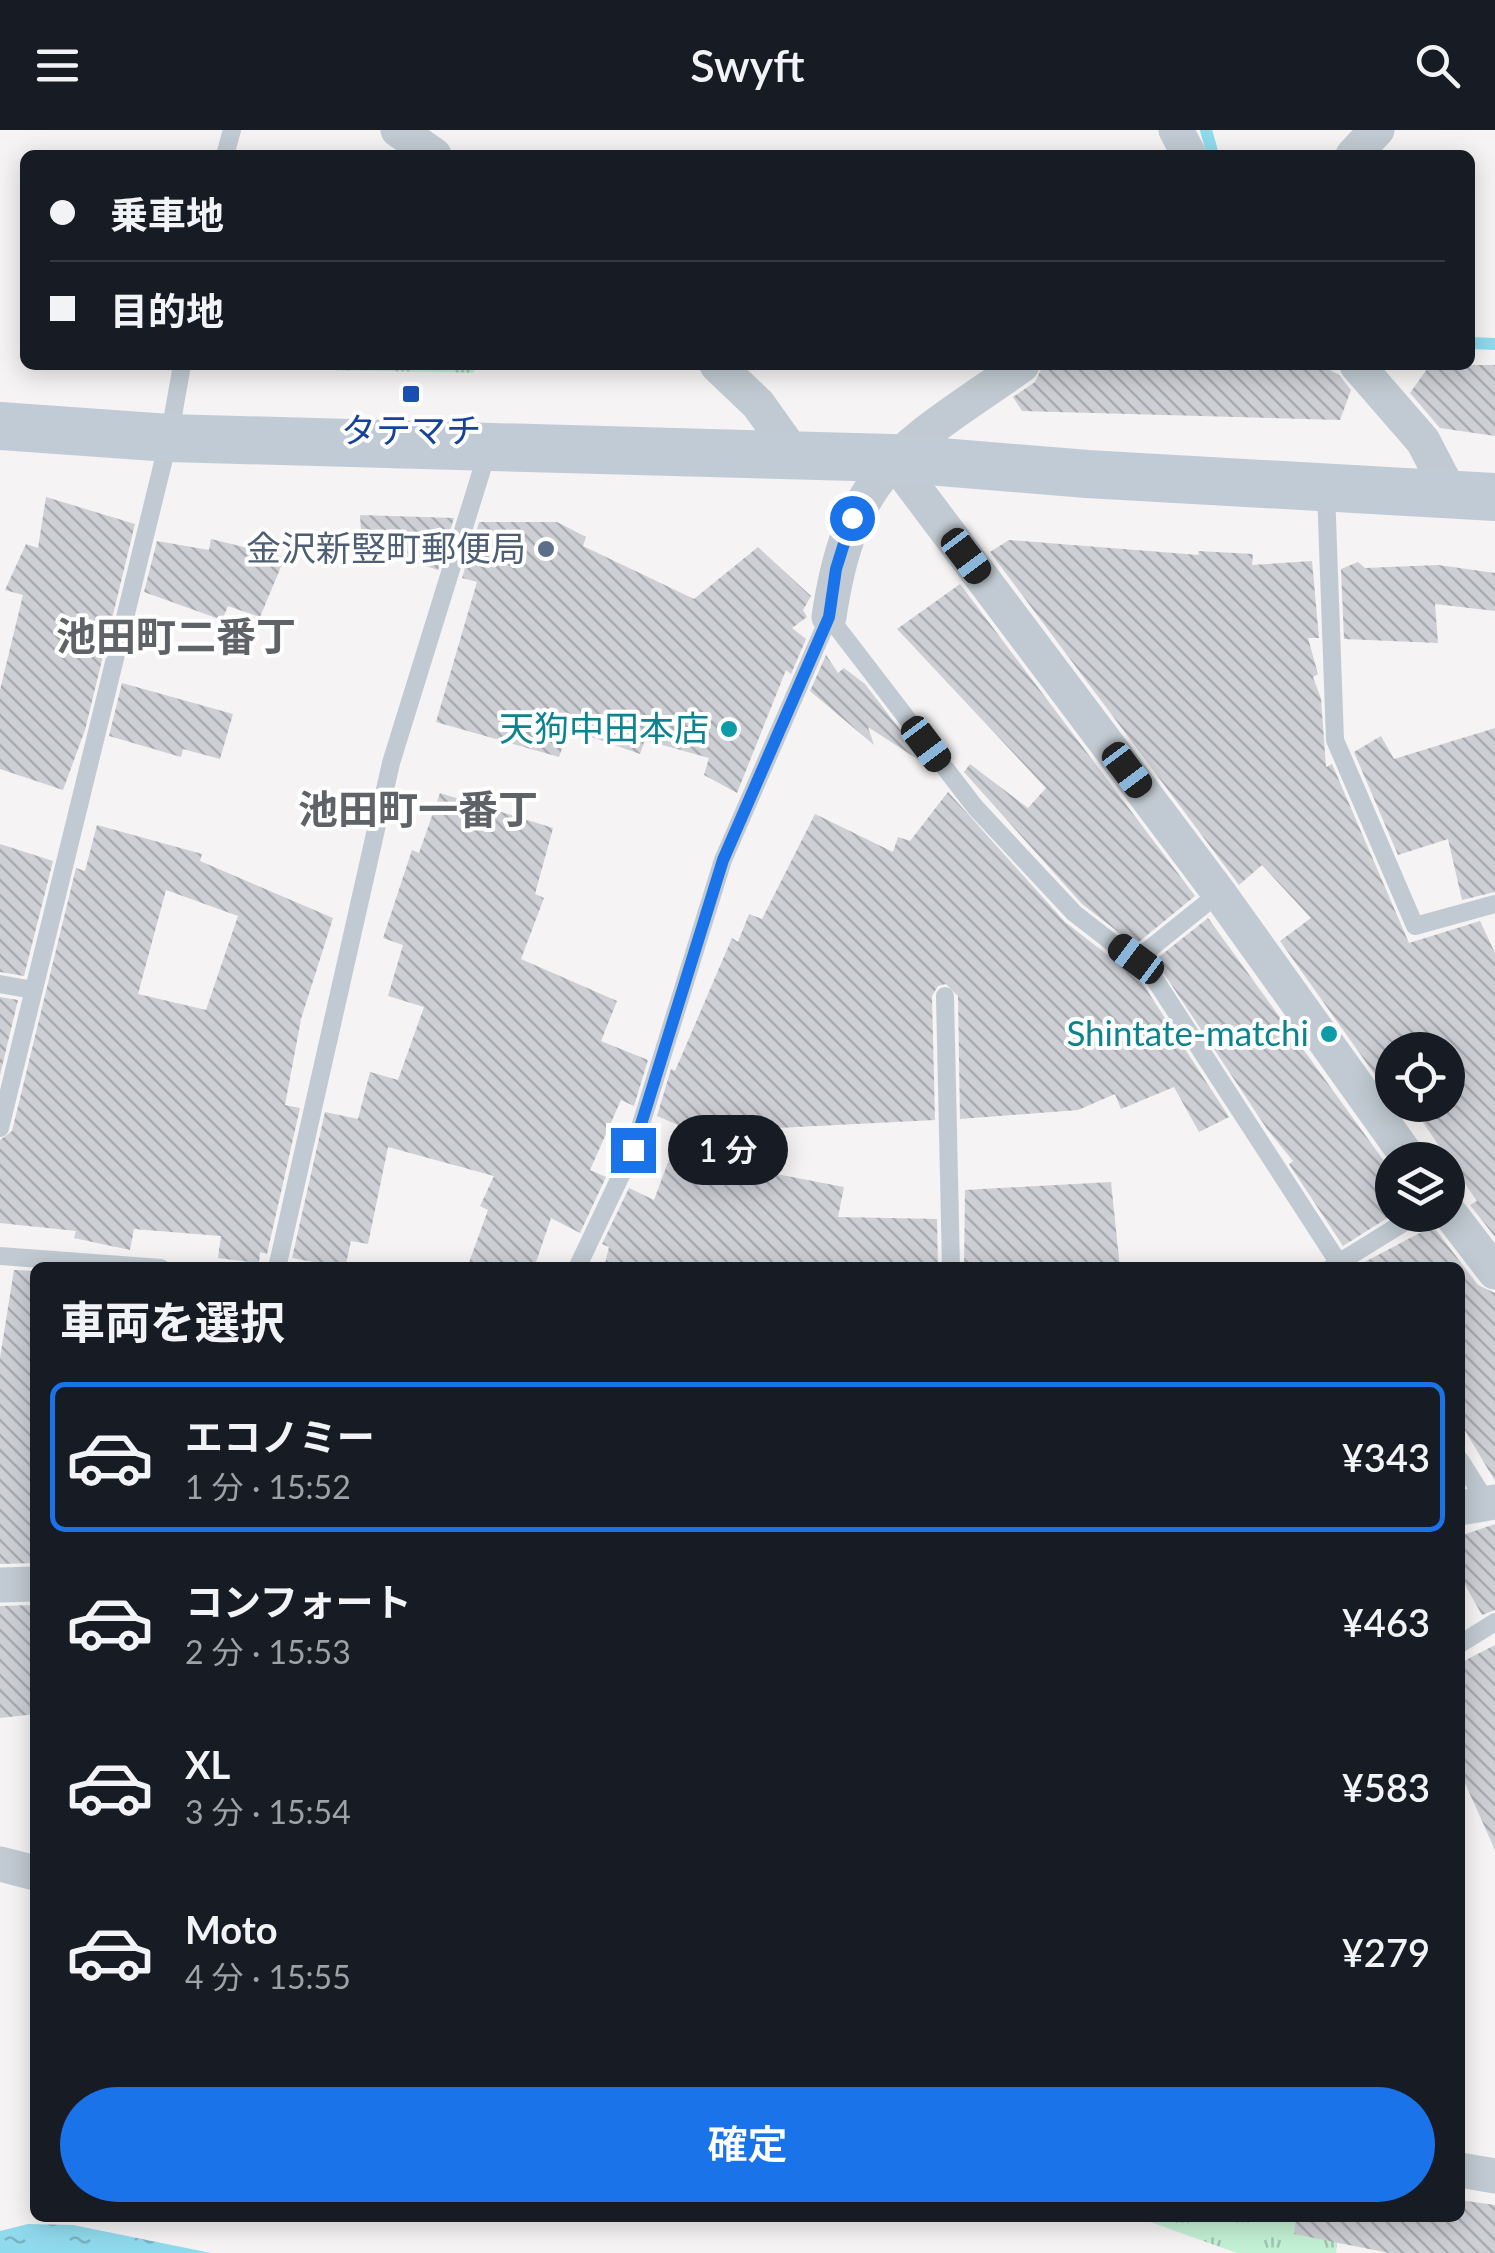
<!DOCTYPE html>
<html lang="ja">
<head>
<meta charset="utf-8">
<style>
	:root { --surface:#171b24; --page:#242831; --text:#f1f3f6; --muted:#9ea1a6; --line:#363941; --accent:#1a73e8 }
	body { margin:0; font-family:Lato,"Noto Sans JP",sans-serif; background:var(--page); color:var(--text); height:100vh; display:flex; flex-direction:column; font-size:38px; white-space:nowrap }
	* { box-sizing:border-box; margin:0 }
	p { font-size:32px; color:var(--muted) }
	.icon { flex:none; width:55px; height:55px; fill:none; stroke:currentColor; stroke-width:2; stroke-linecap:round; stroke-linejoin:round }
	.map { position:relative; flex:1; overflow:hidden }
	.details { position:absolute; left:30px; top:1132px; width:1435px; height:960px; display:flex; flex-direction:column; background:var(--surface); border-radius:15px; box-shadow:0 5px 25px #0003 }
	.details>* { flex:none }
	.hud { position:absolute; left:20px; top:20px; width:1455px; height:220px; border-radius:15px; box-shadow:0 5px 25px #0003; display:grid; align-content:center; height:220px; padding:0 30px; background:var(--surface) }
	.buttons { position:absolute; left:1375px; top:902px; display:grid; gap:20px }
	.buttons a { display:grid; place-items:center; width:90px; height:90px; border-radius:50%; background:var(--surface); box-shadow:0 5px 25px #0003; font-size:50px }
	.end { position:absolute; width:45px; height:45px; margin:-22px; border:12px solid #1a73e8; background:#fff; box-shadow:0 0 0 5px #fff }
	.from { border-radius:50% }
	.bubble { position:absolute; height:70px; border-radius:35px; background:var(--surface); box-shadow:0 5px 25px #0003; font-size:32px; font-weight:600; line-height:70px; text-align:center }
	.car { position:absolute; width:30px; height:60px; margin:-30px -15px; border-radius:12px; box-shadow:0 0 8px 2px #0007; background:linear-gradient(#222 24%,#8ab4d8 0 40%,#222 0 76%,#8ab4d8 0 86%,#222 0) }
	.hud b { display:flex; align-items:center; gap:35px; height:95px; font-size:38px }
	.hud b+b { border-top:2px solid var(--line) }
	.hud i { width:25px; height:25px; background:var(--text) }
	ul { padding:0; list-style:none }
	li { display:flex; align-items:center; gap:30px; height:150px; margin:0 20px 15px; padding:0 10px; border:5px solid transparent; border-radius:15px }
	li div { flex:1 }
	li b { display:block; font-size:38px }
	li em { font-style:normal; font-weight:600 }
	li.current { border-color:var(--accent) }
	li>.icon { width:90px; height:90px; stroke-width:1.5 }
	h2 { padding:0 30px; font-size:45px; line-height:120px }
	.primary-button { display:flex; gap:20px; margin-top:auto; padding:20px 30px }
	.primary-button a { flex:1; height:115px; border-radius:60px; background:var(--accent); color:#fff; font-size:40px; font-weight:600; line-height:115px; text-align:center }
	header { display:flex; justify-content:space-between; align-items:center; height:130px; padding:0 30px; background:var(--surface); font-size:45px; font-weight:600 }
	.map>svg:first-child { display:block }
	.grass { fill:url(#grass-tufts) }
	.water { fill:url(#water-ripples) }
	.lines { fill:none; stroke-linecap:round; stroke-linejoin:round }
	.stream { stroke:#90daee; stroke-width:12 }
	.building { fill:url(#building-back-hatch); fill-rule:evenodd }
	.lane { stroke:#c1cad2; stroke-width:18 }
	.street { stroke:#c1cad2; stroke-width:35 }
	.secondary { stroke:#c1cbd6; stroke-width:48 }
	.route { stroke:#1a73e8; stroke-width:12 }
	.transit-dot { fill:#1a4fb4; stroke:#fff; stroke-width:4 }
	.service-dot { fill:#5c6f8a; stroke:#fff; stroke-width:4 }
	.culture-dot { fill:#0f9aa8; stroke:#fff; stroke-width:4 }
	.labels { text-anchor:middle; stroke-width:8; stroke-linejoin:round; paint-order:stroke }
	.transit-label { font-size:35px; fill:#164399; stroke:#fff }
	.service-label { font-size:35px; fill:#4e5e75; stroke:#fff; text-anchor:end }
	.culture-label { font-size:35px; fill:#0d838f; stroke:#fff; text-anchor:end }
	.quarter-label { font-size:40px; font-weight:bold; fill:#5f6368; stroke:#fff }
</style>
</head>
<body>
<header><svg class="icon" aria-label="menu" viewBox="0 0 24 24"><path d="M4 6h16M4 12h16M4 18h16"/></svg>Swyft<svg class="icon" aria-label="search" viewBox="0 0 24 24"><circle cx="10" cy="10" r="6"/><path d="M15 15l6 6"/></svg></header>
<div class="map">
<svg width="1495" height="2123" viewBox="0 0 1495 2123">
	<defs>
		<pattern id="grass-tufts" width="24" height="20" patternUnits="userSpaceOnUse" patternTransform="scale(2.5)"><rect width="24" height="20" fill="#c3f1d5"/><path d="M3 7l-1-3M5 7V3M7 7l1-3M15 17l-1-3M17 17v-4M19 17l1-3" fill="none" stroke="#a0c6b0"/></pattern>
		<pattern id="water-ripples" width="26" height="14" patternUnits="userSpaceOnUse" patternTransform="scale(2.5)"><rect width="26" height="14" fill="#90daee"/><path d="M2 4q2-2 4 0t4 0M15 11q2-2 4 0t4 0" fill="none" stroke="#78b4c4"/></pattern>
		<pattern id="building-back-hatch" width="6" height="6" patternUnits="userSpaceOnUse" patternTransform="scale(2.5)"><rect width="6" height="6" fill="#cdcfd5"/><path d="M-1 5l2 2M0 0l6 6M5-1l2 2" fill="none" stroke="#a8abb0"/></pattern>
	</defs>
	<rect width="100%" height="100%" fill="#f5f3f3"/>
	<path class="grass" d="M 332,235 L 479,235 L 473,243 L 329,240 Z
		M 1139,2088 L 1340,2088 L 1336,2123 L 1237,2123 Z"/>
	<path class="water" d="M 28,2094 L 73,2095 L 211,2123 L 0,2123 L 0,2101 Z"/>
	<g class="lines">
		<path class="stream" d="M 1206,0 L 1213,25
			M 1470,213 L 1495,214"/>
	</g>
	<path class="building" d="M 1043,235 L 1321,235 L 1339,245 L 1351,260 L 1340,290 L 1022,281 L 1013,267 L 1035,252 Z
		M 1430,235 L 1495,235 L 1495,306 L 1440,298 L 1410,263 Z
		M 46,367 L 135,394 L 85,600 L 63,660 L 0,639 L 0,560 L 23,465 L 5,460 L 26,414 L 38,418 Z
		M 360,385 L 454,388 L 438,440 L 362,415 Z
		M 479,392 L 557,392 L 586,407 L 583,416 L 694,469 L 758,417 L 811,466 L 803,480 L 807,487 L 792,498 L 806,509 L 791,544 L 786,540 L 737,663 L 704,645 L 709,628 L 645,610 L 640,624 L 569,599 L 559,627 L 436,592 L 477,452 L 462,448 Z
		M 211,409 L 285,427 L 260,487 L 228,476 L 222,490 L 144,462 L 157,411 L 209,420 Z
		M 1009,410 L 1199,425 L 1198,421 L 1253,424 L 1252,435 L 1312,431 L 1319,508 L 1308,508 L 1318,544 L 1313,547 L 1321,569 L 1326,637 L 1332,634 L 1409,813 L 1480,791 L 1495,823 L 1495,1107 L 1470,1075 L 1477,1071 L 1411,975 L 1448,975 L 1448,920 L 1392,920 L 1392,969 L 1280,811 L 1311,788 L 1262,735 L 1239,755 L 990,422 Z
		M 1358,432 L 1365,438 L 1438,435 L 1495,443 L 1495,481 L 1435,474 L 1438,513 L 1344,509 L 1341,439 Z
		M 960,454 L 1195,766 L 1135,815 L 1082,774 L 964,642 L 970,634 L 1028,678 L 1046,658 L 897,499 Z
		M 826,525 L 838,543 L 844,538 L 865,554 L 928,636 L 868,597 L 874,615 L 810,561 Z
		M 122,553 L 233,584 L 220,629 L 183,619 L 181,627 L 109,606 Z
		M 1495,598 L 1495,762 L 1462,770 L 1448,709 L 1398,725 L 1354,622 L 1381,606 L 1394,629 Z
		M 948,662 L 1065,792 L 1141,851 L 1229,987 L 1199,1002 L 1174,957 L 1121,979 L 1115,964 L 1078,980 L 960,989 L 958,866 L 946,854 L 938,856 L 932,866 L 935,990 L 695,1002 L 657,986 L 671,939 L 675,941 L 732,808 L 738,812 L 749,784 L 762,789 L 815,684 L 893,722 L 898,707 L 910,711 Z
		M 440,663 L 553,698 L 535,764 L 544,768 L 521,829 L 617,871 L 601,911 L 648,930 L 634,976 L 621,970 L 590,1040 L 606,1047 L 580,1103 L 551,1088 L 534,1138 L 467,1138 L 488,1080 L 480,1076 L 494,1046 L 388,1017 L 368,1114 L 351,1111 L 345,1138 L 292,1128 L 325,982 L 358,989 L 370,942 L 398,950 L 424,877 L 388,866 L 403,815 L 383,808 L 412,720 L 419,723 Z
		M 97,695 L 202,724 L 200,731 L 333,788 L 301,889 L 285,975 L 300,978 L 267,1124 L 260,1122 L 259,1133 L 218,1128 L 221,1106 L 134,1099 L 130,1120 L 74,1108 L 76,1101 L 0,1093 L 0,1010 L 12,1001 L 76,738 L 85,741 ZM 166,760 L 238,786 L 206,880 L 138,864 Z
		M 0,714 L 53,731 L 24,846 L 0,842 Z
		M 1208,788 L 1392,1042 L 1392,1085 L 1343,1116 L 1289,1034 L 1293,1031 L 1267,999 L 1155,830 Z
		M 0,867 L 18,870 L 0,945 Z
		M 671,1024 L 844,1057 L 838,1087 L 937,1089 L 938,1138 L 604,1138 L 609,1117 L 602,1114 L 629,1058 L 654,1070 Z
		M 1111,1052 L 1120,1138 L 964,1138 L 965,1060 Z
		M 1433,1096 L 1478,1155 L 1495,1163 L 1495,1351 L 1460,1292 L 1460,1138 L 1357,1136 Z
		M 14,1140 L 35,1141 L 35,1291 L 30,1290 L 35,1433 L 0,1434 L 0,1228 Z
		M 1495,1394 L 1495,1480 L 1482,1485 L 1460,1446 L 1460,1406 Z
		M 35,1475 L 35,1584 L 0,1588 L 0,1476 Z
		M 1495,1515 L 1495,1720 L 1460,1642 L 1460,1533 Z
		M 1460,2070 L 1495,2075 L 1495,2123 L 1389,2123 L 1294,2104 L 1296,2088 L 1460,2088 Z"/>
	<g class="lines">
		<path class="lane" d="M 225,25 L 232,0
			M 1326,361 L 1335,610 L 1415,796 L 1495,774
			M 1137,829 L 1219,763
			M 0,854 L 33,860
			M 945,866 L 951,1138
			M 0,998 L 169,308 L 182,235
			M 0,1126 L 161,1138
			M 1332,1137 L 1416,1085
			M 277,1138 L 391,633 L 488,320
			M 577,1138 L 633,1020 L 723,730 L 829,487 L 975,677 L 1074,783 L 1150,842 L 1342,1138
			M 1460,1330 L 1489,1376
			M 1460,1514 L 1495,1492"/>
		<path class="street" d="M 398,0 L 434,25
			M 1176,0 L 1189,25
			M 1353,25 L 1377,0
			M 717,235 L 758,274 L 795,326
			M 1357,235 L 1423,311 L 1449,361
			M 892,328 L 1219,763 L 1410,1030
			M 829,487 C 851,336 906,317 1022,235
			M 1448,1081 L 1495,1142
			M 1460,1378 L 1495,1372
			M 0,1455 L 35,1454
			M 0,1734 L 35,1743
			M 1460,2040 L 1495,2046"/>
		<path class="secondary" d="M 0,296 L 169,308 L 892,328 L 1087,344 L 1495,367"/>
	</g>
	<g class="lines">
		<path class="route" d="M 633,1020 L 723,730 L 829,487 L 836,439 L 852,388"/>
	</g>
	<rect class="transit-dot" x="401" y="254" width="20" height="20" rx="5"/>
	<circle class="service-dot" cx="546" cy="419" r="10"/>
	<g class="culture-dot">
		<circle cx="729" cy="599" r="10"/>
		<circle cx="1329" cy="904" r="10"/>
	</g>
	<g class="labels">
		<g class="transit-label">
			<text x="411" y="313">タテマチ</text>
		</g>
		<g class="service-label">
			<text x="526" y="431">金沢新竪町郵便局</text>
		</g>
		<g class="culture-label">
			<text x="709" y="611">天狗中田本店</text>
			<text x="1309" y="916">Shintate-matchi</text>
		</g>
		<g class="quarter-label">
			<text x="176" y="521">池田町二番丁</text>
			<text x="418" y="694">池田町一番丁</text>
		</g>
	</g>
</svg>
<div class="buttons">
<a><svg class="icon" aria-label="locate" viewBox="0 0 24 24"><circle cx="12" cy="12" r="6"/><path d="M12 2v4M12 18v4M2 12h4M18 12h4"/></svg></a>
<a><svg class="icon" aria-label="layers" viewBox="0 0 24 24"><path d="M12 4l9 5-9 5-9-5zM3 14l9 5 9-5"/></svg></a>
</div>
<i class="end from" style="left:852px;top:388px"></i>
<i class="end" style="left:633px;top:1020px"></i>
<div class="bubble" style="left:668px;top:985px;width:120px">1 分</div>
<i class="car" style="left:966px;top:426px;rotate:143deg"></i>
<i class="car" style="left:926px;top:614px;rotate:143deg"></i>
<i class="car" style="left:1127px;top:640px;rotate:143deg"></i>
<i class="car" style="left:1136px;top:829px;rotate:307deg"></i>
<div class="hud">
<b><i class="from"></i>乗車地</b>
<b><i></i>目的地</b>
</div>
<section class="details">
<h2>車両を選択</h2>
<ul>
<li class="current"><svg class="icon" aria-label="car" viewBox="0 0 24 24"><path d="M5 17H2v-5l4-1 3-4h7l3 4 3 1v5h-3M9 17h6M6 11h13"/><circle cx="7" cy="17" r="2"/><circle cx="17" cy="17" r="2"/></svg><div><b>エコノミー</b><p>1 分 · 15:52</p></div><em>¥343</em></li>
<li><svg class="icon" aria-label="car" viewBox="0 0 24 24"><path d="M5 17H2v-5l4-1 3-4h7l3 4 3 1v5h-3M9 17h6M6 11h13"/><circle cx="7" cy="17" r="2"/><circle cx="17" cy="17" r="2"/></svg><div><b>コンフォート</b><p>2 分 · 15:53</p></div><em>¥463</em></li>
<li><svg class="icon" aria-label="car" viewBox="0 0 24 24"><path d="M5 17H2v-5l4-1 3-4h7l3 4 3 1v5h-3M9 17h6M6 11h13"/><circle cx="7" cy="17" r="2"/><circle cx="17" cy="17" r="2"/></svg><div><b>XL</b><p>3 分 · 15:54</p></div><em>¥583</em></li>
<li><svg class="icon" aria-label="car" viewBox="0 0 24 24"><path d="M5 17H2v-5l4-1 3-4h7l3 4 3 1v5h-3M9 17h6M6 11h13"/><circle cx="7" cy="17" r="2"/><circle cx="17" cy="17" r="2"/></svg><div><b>Moto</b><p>4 分 · 15:55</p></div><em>¥279</em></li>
</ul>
<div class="primary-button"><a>確定</a></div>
</section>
</div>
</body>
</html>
